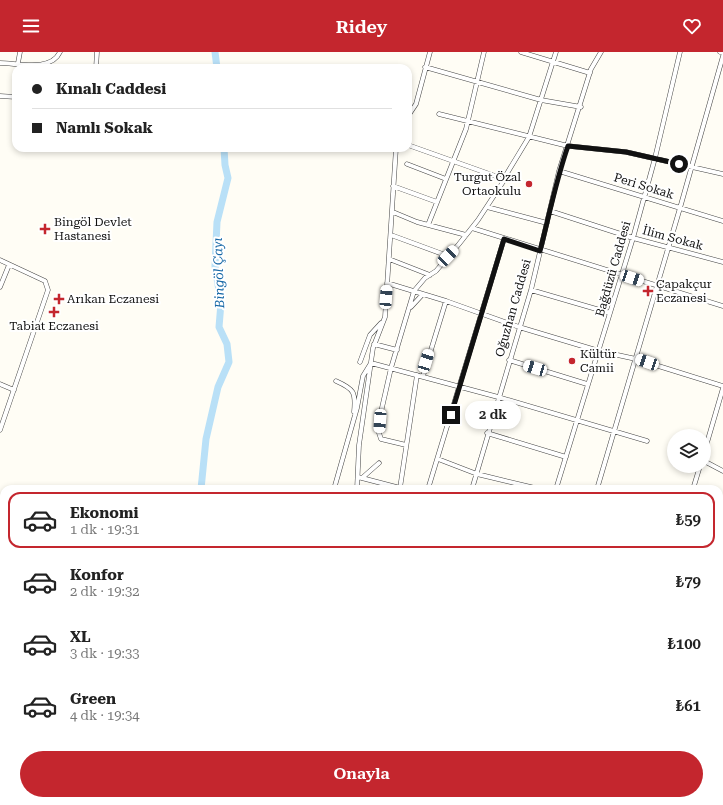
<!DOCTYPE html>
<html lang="tr">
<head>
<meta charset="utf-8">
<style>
	:root { --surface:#fff; --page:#f6f6f6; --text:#222; --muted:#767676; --line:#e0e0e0; --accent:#c4262e }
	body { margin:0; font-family:"Roboto Serif",serif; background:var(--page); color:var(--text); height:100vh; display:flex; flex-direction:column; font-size:15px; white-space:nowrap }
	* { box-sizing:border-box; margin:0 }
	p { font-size:13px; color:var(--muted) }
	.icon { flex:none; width:22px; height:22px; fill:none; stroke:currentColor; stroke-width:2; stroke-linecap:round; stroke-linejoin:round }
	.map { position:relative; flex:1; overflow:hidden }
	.panel { position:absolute; left:0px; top:433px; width:723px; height:320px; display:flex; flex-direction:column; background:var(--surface); border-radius:12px 12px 0 0; box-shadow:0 2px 6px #0003 }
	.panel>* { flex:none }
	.top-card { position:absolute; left:12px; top:12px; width:400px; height:88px; border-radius:12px; box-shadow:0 2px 6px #0003; display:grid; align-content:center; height:88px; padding:0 20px; background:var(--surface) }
	.fabs { position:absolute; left:667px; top:377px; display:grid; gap:8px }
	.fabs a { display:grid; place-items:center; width:44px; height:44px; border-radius:50%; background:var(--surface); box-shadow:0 2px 6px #0003; font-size:20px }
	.end { position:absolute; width:18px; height:18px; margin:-9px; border:5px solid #111; background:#fff; box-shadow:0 0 0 2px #fff }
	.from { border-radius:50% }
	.bubble { position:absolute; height:28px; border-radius:14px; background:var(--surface); box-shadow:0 2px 6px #0003; font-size:13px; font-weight:600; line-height:28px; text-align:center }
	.car { position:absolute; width:12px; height:24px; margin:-12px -6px; border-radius:5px; box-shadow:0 0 3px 1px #0007; background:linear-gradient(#fff 24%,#345 0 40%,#fff 0 76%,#345 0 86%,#fff 0) }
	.top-card b { display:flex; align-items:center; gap:14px; height:38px; font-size:15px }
	.top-card b+b { border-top:1px solid var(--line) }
	.top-card i { width:10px; height:10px; background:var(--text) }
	ul { padding:7px 0 0; list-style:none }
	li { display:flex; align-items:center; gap:12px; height:56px; margin:0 8px 6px; padding:0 12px; border:2px solid transparent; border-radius:12px }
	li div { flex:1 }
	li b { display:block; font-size:15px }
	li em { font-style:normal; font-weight:600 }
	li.on { border-color:var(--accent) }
	li>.icon { width:36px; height:36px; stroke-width:1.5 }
	.action { display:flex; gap:8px; margin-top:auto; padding:8px 20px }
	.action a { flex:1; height:46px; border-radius:24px; background:var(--accent); color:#fff; font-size:16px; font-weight:600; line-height:46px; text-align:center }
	header { display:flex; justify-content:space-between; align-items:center; height:52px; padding:0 20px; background:var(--accent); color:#fff; font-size:18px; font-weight:600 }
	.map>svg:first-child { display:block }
	.forest { fill:url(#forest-crowns) }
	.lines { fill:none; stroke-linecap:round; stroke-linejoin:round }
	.river { stroke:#b9e0f7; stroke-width:7 }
	.minor-casing { stroke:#444; stroke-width:5 }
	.major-casing { stroke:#222; stroke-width:6 }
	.minor { stroke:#fff; stroke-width:4 }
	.major { stroke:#f9d66b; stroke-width:5 }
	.route { stroke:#111; stroke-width:5 }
	.poi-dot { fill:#c4262e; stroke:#fff; stroke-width:1.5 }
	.labels { text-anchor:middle; stroke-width:4; stroke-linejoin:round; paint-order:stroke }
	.poi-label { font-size:12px; fill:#111; stroke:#fff; text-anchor:start }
	.street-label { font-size:12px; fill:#111; stroke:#fff }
	.water-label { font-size:13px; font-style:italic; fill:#1768a6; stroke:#fff }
</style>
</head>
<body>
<header><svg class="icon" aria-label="menu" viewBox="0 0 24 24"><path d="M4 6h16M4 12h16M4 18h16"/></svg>Ridey<svg class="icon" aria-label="heart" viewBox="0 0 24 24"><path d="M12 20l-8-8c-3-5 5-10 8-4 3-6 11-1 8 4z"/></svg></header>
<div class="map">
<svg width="723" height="753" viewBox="0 0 723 753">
	<defs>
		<pattern id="forest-crowns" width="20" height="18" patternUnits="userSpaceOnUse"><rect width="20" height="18" fill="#b9dc9c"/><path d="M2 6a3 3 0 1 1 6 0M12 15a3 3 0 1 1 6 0" fill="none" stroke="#9ebc85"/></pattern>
	</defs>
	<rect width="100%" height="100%" fill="#fffdf5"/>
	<path class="forest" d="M 76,749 L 229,749 L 226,753 L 74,753 Z"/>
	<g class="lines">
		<path class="river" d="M 215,0 L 217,16
			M 201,437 L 206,387 L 218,335 L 229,310 L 227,292 L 219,275 L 221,251 L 215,214 L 217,170 L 228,126 L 225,113 L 224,96
			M 56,753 L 61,749"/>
		<g class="minor-casing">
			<path id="minor" d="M 521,0 L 590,21
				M 720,0 L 723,1
				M 0,11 C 18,11 51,20 60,0
				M 18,11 L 20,0
				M 425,15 L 541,48 L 581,55
				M 96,16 L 97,0
				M 0,44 L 16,45
				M 439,62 L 568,94 L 626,100 L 723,122
				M 408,64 L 416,52 L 430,0
				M 407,112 L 446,127
				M 559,119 L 723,169
				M 503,128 L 529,85 L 556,0
				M 393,134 L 437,150
				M 487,155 L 547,171
				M 550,159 L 633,186 L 723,210
				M 393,160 L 417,170 L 466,183
				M 428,173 L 466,77 L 484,0
				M 472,176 L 723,254
				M 391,183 L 448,204
				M 389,207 L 430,223
				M 0,208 L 45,229 L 48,238 L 0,378
				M 387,231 L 446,249 L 519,275 L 599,299 L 636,307 L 723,334
				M 0,235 L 9,213
				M 531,238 L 610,261
				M 411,255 L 423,242
				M 374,292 L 397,298
				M 509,308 L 587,332
				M 360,310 L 370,283 L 381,271
				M 423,324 L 446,249
				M 336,329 C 354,337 356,340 354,360
				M 0,332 L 14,338
				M 487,381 L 566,405
				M 406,393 L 381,387 L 379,381 L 381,360 L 391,316 L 414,239 L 425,226 L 436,219 L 459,192 L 478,168 L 503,130 L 498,125 L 408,93
				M 704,401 L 723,336
				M 438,407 L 477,422 L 539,437
				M 704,409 L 723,419
				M 358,425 L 404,437
				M 362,426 L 379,411
				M 400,436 L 417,323
				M 334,437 L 357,356 L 363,324 L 371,311 L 498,345 L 647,389
				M 357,437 L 359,393 L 373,296 L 385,265 L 396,96
				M 428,437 L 504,187
				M 472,437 L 531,238 L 559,119 L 591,17 L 601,0
				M 556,437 L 633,186 L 655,106 L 680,0
				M 597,437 L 680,156 L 723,4
				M 693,437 L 700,414
				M 719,468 L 723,471
				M 0,497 L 4,499
				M 719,504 L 723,497
				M 0,538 L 3,539 L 0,548
				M 719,640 L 723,639
				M 719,688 L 723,687
				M 0,694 L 4,690
				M 398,749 L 402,753
				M 428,749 L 433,753
				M 498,749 L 504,753
				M 242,753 L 245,749
				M 364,753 L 368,749
				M 436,753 L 439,749
				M 473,753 L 478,749
				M 525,753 L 532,750
				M 599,753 L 602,749"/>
		</g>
		<g class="major-casing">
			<path id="major" d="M 0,516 L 4,518
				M 0,521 L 4,523
				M 564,753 L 565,749"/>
		</g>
		<use href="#minor" class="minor"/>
		<use href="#major" class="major"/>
	</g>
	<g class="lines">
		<path class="route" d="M 451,363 L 504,187 L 540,199 C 549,164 556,128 568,94 L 626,100 L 679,112"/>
	</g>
	<g class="poi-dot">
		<circle cx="529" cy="132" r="4"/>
		<path d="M43 171h4v4h4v4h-4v4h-4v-4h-4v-4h4z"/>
		<path d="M646 233h4v4h4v4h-4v4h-4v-4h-4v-4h4z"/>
		<path d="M57 241h4v4h4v4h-4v4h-4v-4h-4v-4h4z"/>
		<path d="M52 254h4v4h4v4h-4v4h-4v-4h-4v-4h4z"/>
		<circle cx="572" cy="309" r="4"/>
	</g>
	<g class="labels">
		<g class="poi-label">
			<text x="521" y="129" text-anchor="end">Turgut Özal<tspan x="521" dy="14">Ortaokulu</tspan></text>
			<text x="54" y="174">Bingöl Devlet<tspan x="54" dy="14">Hastanesi</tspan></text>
			<text x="656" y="236">Çapakçur<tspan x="656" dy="14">Eczanesi</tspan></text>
			<text x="67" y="251">Arıkan Eczanesi</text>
			<text x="54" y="278" text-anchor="middle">Tabiat Eczanesi</text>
			<text x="580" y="306">Kültür<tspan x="580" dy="14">Camii</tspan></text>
		</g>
		<g class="street-label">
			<text transform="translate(644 134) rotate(17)" y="4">Peri Sokak</text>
			<text transform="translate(673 186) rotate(15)" y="4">İlim Sokak</text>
			<text transform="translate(613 217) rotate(-74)" y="4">Bağdüzü Caddesi</text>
			<text transform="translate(513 256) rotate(-74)" y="4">Oğuzhan Caddesi</text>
		</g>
		<g class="water-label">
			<text transform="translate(218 221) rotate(-92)" y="5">Bingöl Çayı</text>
		</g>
	</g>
</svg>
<div class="fabs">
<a><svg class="icon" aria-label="layers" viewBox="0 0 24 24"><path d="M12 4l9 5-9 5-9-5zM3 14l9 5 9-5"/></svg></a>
</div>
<i class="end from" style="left:679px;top:112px"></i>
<i class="end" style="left:451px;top:363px"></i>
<div class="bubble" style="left:465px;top:349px;width:56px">2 dk</div>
<i class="car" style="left:448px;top:204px;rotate:44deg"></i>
<i class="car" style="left:632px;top:226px;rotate:108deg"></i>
<i class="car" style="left:386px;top:245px;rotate:4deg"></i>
<i class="car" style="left:426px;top:309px;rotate:17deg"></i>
<i class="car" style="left:647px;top:310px;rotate:289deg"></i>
<i class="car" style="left:535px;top:316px;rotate:287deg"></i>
<i class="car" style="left:380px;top:369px;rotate:184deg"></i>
<div class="top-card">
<b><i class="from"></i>Kınalı Caddesi</b>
<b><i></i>Namlı Sokak</b>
</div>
<section class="panel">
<ul>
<li class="on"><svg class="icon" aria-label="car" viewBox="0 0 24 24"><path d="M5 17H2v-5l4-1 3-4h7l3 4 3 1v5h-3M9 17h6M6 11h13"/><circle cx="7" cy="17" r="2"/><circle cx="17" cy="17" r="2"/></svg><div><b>Ekonomi</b><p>1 dk · 19:31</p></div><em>₺59</em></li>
<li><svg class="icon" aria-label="car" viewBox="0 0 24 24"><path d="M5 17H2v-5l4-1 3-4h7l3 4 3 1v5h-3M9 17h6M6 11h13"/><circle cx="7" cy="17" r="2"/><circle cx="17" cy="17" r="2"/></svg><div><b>Konfor</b><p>2 dk · 19:32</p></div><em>₺79</em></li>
<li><svg class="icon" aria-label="car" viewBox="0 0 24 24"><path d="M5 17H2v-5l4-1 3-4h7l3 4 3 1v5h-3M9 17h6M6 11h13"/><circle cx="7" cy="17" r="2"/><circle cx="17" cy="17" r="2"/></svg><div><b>XL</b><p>3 dk · 19:33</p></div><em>₺100</em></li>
<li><svg class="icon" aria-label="car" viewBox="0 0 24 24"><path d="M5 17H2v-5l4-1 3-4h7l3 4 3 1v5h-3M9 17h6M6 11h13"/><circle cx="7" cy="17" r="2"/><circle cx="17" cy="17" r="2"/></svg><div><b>Green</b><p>4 dk · 19:34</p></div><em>₺61</em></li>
</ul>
<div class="action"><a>Onayla</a></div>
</section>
</div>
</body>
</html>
